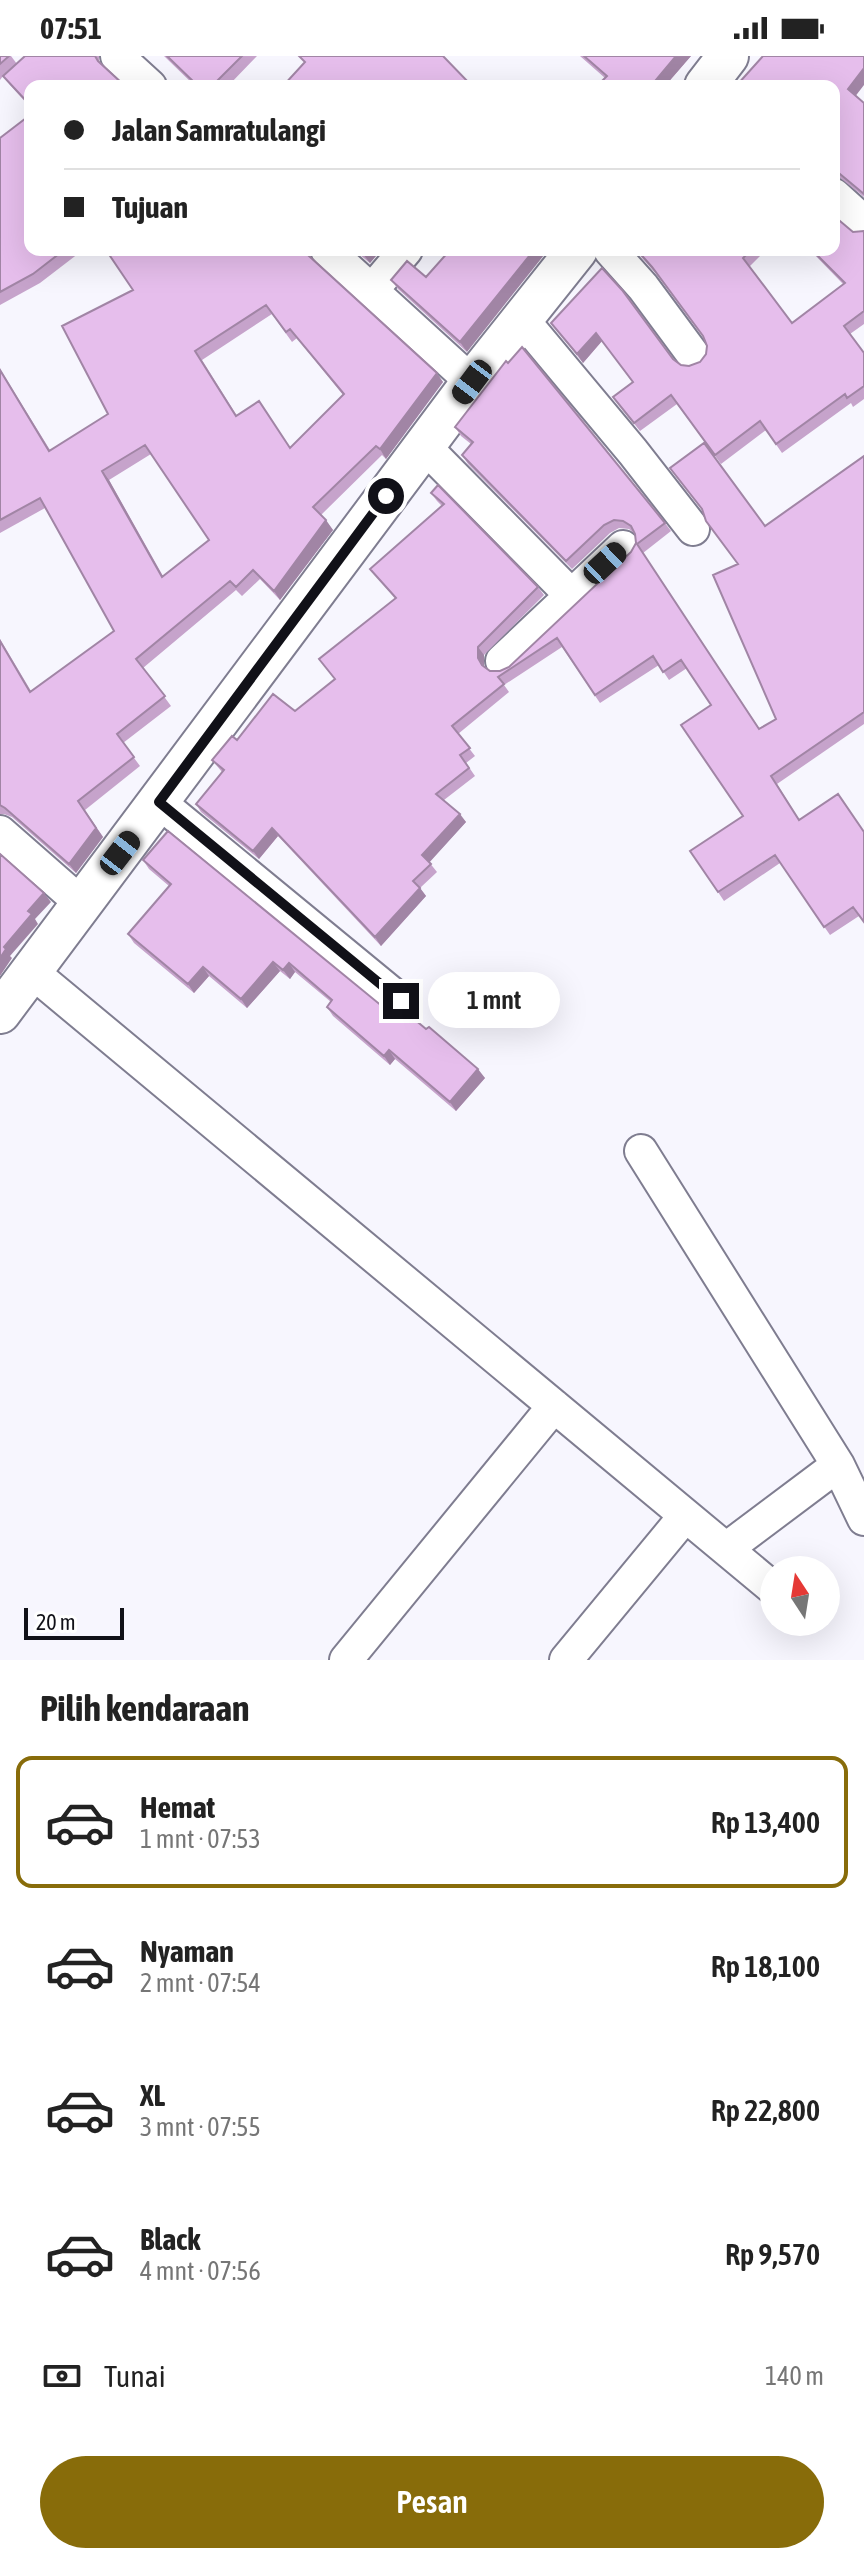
<!DOCTYPE html>
<html lang="id">
<head>
<meta charset="utf-8">
<style>
	:root { --surface:#fff; --page:#f2f2f2; --text:#222; --muted:#767676; --line:#e0e0e0; --accent:#886c0a }
	body { margin:0; font-family:"Asap Condensed",sans-serif; background:var(--page); color:var(--text); height:100vh; display:flex; flex-direction:column; font-size:30px; white-space:nowrap }
	* { box-sizing:border-box; margin:0 }
	p { font-size:26px; color:var(--muted) }
	.icon { flex:none; width:44px; height:44px; fill:none; stroke:currentColor; stroke-width:2; stroke-linecap:round; stroke-linejoin:round }
	.map { position:relative; height:1604px; overflow:hidden }
	.details { display:flex; flex-direction:column; background:var(--surface); flex:1 }
	.details>* { flex:none }
	.guide { position:absolute; left:24px; top:24px; width:816px; height:176px; border-radius:16px; box-shadow:0 8px 32px #0002; display:grid; align-content:center; height:176px; padding:0 40px; background:var(--surface) }
	.needle { width:52px; rotate:348deg }
	.buttons { position:absolute; left:760px; top:1500px; display:grid; gap:16px }
	.buttons a { display:grid; place-items:center; width:80px; height:80px; border-radius:50%; background:var(--surface); box-shadow:0 8px 32px #0002; font-size:40px }
	.scale { position:absolute; left:24px; bottom:20px; width:100px; box-sizing:border-box; padding-left:8px; border:4px solid #111118; border-top:0; font-size:22px; line-height:28px; white-space:nowrap; color:#111118; -webkit-text-stroke:6px #fff; paint-order:stroke }
	.end { position:absolute; width:36px; height:36px; margin:-18px; border:10px solid #111118; background:#fff; box-shadow:0 0 0 4px #fff }
	.from { border-radius:50% }
	.bubble { position:absolute; height:56px; border-radius:28px; background:var(--surface); box-shadow:0 8px 32px #0002; font-size:26px; font-weight:600; line-height:56px; text-align:center }
	.car { position:absolute; width:24px; height:48px; margin:-24px -12px; border-radius:10px; box-shadow:0 0 6px 2px #0007; background:linear-gradient(#222 24%,#8ab4d8 0 40%,#222 0 76%,#8ab4d8 0 86%,#222 0) }
	.guide b { display:flex; align-items:center; gap:28px; height:76px; font-size:30px }
	.guide b+b { border-top:2px solid var(--line) }
	.guide i { width:20px; height:20px; background:var(--text) }
	ul { padding:0; list-style:none }
	li { display:flex; align-items:center; gap:24px; height:132px; margin:0 16px 12px; padding:0 24px; border:4px solid transparent; border-radius:16px }
	li div { flex:1 }
	li b { display:block; font-size:30px }
	li em { font-style:normal; font-weight:600 }
	li.on { border-color:var(--accent) }
	li>.icon { width:72px; height:72px; stroke-width:1.5 }
	h2 { padding:0 40px; font-size:36px; line-height:96px }
	.pay { display:flex; align-items:center; gap:20px; height:88px; padding:0 40px; font-size:30px }
	.pay p { margin-inline-start:auto }
	.cta { display:flex; gap:16px; margin-top:auto; padding:16px 40px }
	.cta a { flex:1; height:92px; border-radius:48px; background:var(--accent); color:#fff; font-size:32px; font-weight:600; line-height:92px; text-align:center }
	.status { display:flex; justify-content:space-between; align-items:center; height:56px; padding:0 40px; background:var(--surface); direction:ltr }
	.status svg { height:22px; fill:currentColor }
	.map>svg:first-child { display:block }
	.lines { fill:none; stroke-linecap:round; stroke-linejoin:round }
	.minor-casing { stroke:#7f7d90; stroke-width:36 }
	.major-casing { stroke:#7f7d90; stroke-width:44 }
	.minor { stroke:#fff; stroke-width:32 }
	.major { stroke:#fff; stroke-width:40 }
	.wall { fill:#c6a3cb; fill-rule:evenodd }
	.shaded-wall { fill:#a185a5 }
	.building { fill:#e6beec; stroke:#a185a5; stroke-width:2; fill-rule:evenodd }
	.route { stroke:#111118; stroke-width:10 }
</style>
</head>
<body>
<div class="status"><b>07:51</b><svg viewBox="0 0 49 12"><path d="M0 12V9h3v3zM5 12V6h3v6zM10 12V3h3v9zM15 12V0h3v12zM26 1h20v11H26zM47 4h2v5h-2z"/></svg></div>
<div class="map">
<svg width="864" height="1604" viewBox="0 0 864 1604">
	<rect width="100%" height="100%" fill="#f7f6fe"/>
	<g class="lines">
		<g class="minor-casing">
			<path id="minor" d="M 117,0 L 150,30
				M 834,139 L 864,166
				M 327,194 L 472,326
				M 610,194 L 643,231 L 694,300
				M 372,234 L 406,194
				M 522,263 L 633,396 L 693,473
				M 424,390 L 571,539
				M 502,605 L 623,491
				M 159,746 L 401,945
				M 0,776 L 81,847
				M 31,915 L 774,1533
				M 641,1095 L 838,1409 L 864,1463
				M 726,1493 L 838,1409
				M 346,1604 L 554,1350
				M 566,1604 L 685,1460"/>
		</g>
		<g class="major-casing">
			<path id="major" d="M 705,30 L 728,0
				M 0,957 L 472,326 L 577,194"/>
		</g>
		<use href="#minor" class="minor"/>
		<use href="#major" class="major"/>
	</g>
	<path class="wall" d="M 0,0 L 11,0 L 17,8 L 25,0 L 99,0 L 99,5 L 30,30 L 30,51 L 10,29 L 3,20 L 0,24 Z
		M 164,0 L 257,0 L 228,30 L 195,30 Z
		M 580,0 L 691,0 L 665,30 L 597,30 L 605,22 Z
		M 834,30 L 856,40 L 864,47 L 864,141 L 839,121 L 834,121 Z
		M 0,82 L 30,194 L 83,194 L 40,227 L 0,249 Z
		M 864,175 L 864,268 L 850,278 L 864,297 L 864,343 L 853,351 L 851,347 L 782,397 L 766,374 L 721,408 L 677,348 L 640,375 L 613,341 L 633,327 L 602,285 L 583,307 L 551,267 L 673,303 L 681,309 L 689,310 L 700,306 L 706,298 L 707,290 L 704,281 L 658,220 L 635,194 L 766,194 L 749,211 L 792,267 L 843,228 L 810,194 L 834,194 L 853,176 Z
		M 354,194 L 381,194 L 370,207 Z
		M 309,199 L 443,326 L 386,403 L 382,399 L 321,459 L 333,474 L 280,544 L 260,523 L 242,540 L 236,534 L 143,612 L 171,650 L 123,687 L 140,710 L 85,754 L 103,781 L 76,817 L 12,761 L 4,758 L 0,758 L 0,583 L 31,635 L 114,575 L 45,452 L 0,477 L 0,313 L 50,394 L 108,358 ZM 272,258 L 292,286 L 297,282 L 343,339 L 290,392 L 237,360 L 202,304 ZM 151,398 L 209,484 L 163,520 L 109,424 Z
		M 426,221 L 467,296 L 398,233 L 391,224 Z
		M 455,371 L 665,467 L 671,475 L 643,497 L 759,672 L 776,663 L 738,508 L 765,470 L 864,400 L 864,668 L 777,728 L 859,860 L 830,879 L 780,807 L 724,845 L 718,836 L 743,760 L 711,649 L 687,612 L 669,624 L 659,609 L 600,647 L 562,591 L 504,629 L 509,636 L 458,678 L 475,700 L 466,707 L 475,720 L 444,744 L 466,766 L 429,806 L 437,816 L 420,832 L 426,840 L 381,890 L 278,780 L 259,803 L 201,756 L 196,748 L 222,716 L 212,704 L 237,684 L 295,655 L 335,623 L 395,542 L 370,513 L 442,450 L 437,445 L 431,437 L 538,531 L 544,539 L 484,599 L 484,610 L 490,615 L 500,615 L 509,611 L 631,496 L 636,487 L 635,478 L 629,473 L 619,472 L 610,477 L 572,513 L 468,408 L 462,399 L 471,388 L 461,380 Z
		M 143,804 L 383,951 L 485,1022 L 456,1055 L 395,1003 L 390,1009 L 333,960 L 327,951 L 331,946 L 295,916 L 290,923 L 280,915 L 247,952 L 209,920 L 194,937 L 134,887 L 128,878 L 169,830 L 149,813 Z"/>
	<path class="shaded-wall" d="M 676,0 L 691,0 L 665,30 L 651,30 Z
		M 864,12 L 864,29 L 854,42 L 848,33 Z
		M 367,194 L 381,194 L 370,207 L 363,198 Z
		M 534,194 L 548,194 L 467,296 L 460,286 Z
		M 596,277 L 602,285 L 583,307 L 577,298 Z
		M 437,317 L 443,326 L 386,403 L 380,393 Z
		M 102,415 L 109,424 L 168,530 L 162,521 Z
		M 326,464 L 333,474 L 280,544 L 274,535 Z
		M 478,591 L 484,599 L 484,610 L 478,602 Z
		M 78,745 L 103,781 L 76,817 L 69,808 Z
		M 460,758 L 466,766 L 428,808 L 422,799 Z
		M 272,772 L 278,780 L 259,803 L 253,795 Z
		M 420,832 L 426,840 L 381,890 L 375,881 Z
		M 44,837 L 51,846 L 35,863 L 38,868 L 10,900 L 12,902 L 0,920 L 0,901 L 4,891 L 28,855 Z
		M 273,906 L 280,915 L 247,952 L 241,943 Z
		M 289,907 L 295,916 L 290,923 L 283,914 Z
		M 203,911 L 209,920 L 194,937 L 188,928 Z
		M 389,994 L 395,1003 L 390,1009 L 384,1000 Z
		M 478,1013 L 485,1022 L 456,1055 L 450,1046 Z"/>
	<path class="building" d="M 0,0 L 9,0 L 0,8 Z
		M 25,0 L 95,0 L 98,5 L 125,30 L 30,30 L 30,49 L 3,20 Z
		M 167,0 L 242,0 L 212,30 L 198,30 Z
		M 299,0 L 443,0 L 472,30 L 283,30 L 305,6 Z
		M 584,0 L 676,0 L 651,30 L 597,30 L 607,20 Z
		M 763,0 L 864,0 L 864,12 L 848,33 L 864,47 L 864,138 L 834,113 L 834,30 L 739,30 L 737,29 Z
		M 30,59 L 30,194 L 64,194 L 33,218 L 0,236 L 0,82 Z
		M 834,160 L 853,176 L 864,175 L 864,255 L 844,270 L 864,297 L 864,330 L 847,342 L 845,338 L 776,388 L 760,365 L 715,399 L 671,339 L 634,367 L 613,341 L 633,326 L 596,277 L 577,298 L 551,267 L 602,212 L 622,234 L 673,303 L 681,309 L 689,310 L 700,306 L 706,298 L 707,290 L 703,280 L 652,211 L 637,194 L 751,194 L 743,202 L 792,267 L 845,227 L 812,194 L 834,194 Z
		M 106,194 L 305,194 L 308,199 L 437,317 L 380,393 L 376,390 L 313,451 L 326,464 L 274,535 L 253,514 L 236,531 L 230,525 L 136,603 L 165,640 L 117,678 L 134,701 L 78,745 L 96,772 L 69,808 L 5,752 L 0,749 L 0,585 L 30,636 L 114,575 L 40,442 L 0,464 L 0,314 L 49,395 L 108,358 L 62,270 L 133,234 ZM 266,249 L 286,276 L 290,273 L 344,338 L 290,392 L 259,345 L 236,360 L 195,295 ZM 145,389 L 209,484 L 162,521 L 102,415 Z
		M 450,194 L 534,194 L 460,286 L 391,224 L 407,205 L 426,221 Z
		M 522,291 L 665,467 L 637,488 L 759,673 L 776,663 L 713,519 L 738,508 L 706,465 L 702,453 L 670,412 L 704,387 L 765,470 L 864,400 L 864,656 L 771,720 L 799,764 L 838,738 L 864,776 L 864,866 L 853,851 L 824,871 L 775,799 L 718,836 L 690,795 L 743,760 L 681,669 L 711,649 L 681,604 L 663,616 L 653,600 L 595,639 L 557,582 L 498,621 L 504,628 L 452,670 L 470,692 L 460,699 L 469,712 L 436,738 L 460,758 L 422,799 L 431,808 L 413,825 L 420,832 L 375,881 L 272,772 L 253,795 L 196,748 L 224,714 L 212,704 L 232,680 L 237,684 L 273,638 L 295,655 L 335,623 L 319,603 L 396,542 L 370,513 L 444,448 L 431,437 L 438,429 L 538,531 L 478,591 L 478,602 L 482,609 L 490,615 L 500,615 L 509,611 L 631,496 L 636,487 L 635,478 L 631,470 L 623,465 L 614,464 L 604,469 L 566,505 L 462,399 L 473,386 L 455,371 L 506,305 L 508,307 Z
		M 168,775 L 383,951 L 392,955 L 402,953 L 426,973 L 429,971 L 478,1013 L 450,1046 L 389,994 L 384,1000 L 327,951 L 332,944 L 289,907 L 283,914 L 273,906 L 241,943 L 203,911 L 188,928 L 128,878 L 171,828 L 143,804 Z
		M 0,798 L 44,837 L 28,855 L 32,858 L 4,891 L 6,893 L 0,902 Z"/>
	<g class="lines">
		<path class="route" d="M 386,440 L 159,746 L 401,945"/>
	</g>
</svg>
<div class="buttons">
<a><svg class="needle" viewBox="-14 -14 28 28"><path d="M0-13l5 13h-10z" fill="#e53935"/><path d="M0 13l5-13h-10z" fill="#767676"/></svg></a>
</div>
<div class="scale">20 m</div>
<i class="end from" style="left:386px;top:440px"></i>
<i class="end" style="left:401px;top:945px"></i>
<div class="bubble" style="left:428px;top:916px;width:132px">1 mnt</div>
<i class="car" style="left:472px;top:326px;rotate:217deg"></i>
<i class="car" style="left:605px;top:507px;rotate:47deg"></i>
<i class="car" style="left:120px;top:797px;rotate:38deg"></i>
<div class="guide">
<b><i class="from"></i>Jalan Samratulangi</b>
<b><i></i>Tujuan</b>
</div>
</div>
<section class="details">
<h2>Pilih kendaraan</h2>
<ul>
<li class="on"><svg class="icon" aria-label="car" viewBox="0 0 24 24"><path d="M5 17H2v-5l4-1 3-4h7l3 4 3 1v5h-3M9 17h6M6 11h13"/><circle cx="7" cy="17" r="2"/><circle cx="17" cy="17" r="2"/></svg><div><b>Hemat</b><p>1 mnt · 07:53</p></div><em>Rp 13,400</em></li>
<li><svg class="icon" aria-label="car" viewBox="0 0 24 24"><path d="M5 17H2v-5l4-1 3-4h7l3 4 3 1v5h-3M9 17h6M6 11h13"/><circle cx="7" cy="17" r="2"/><circle cx="17" cy="17" r="2"/></svg><div><b>Nyaman</b><p>2 mnt · 07:54</p></div><em>Rp 18,100</em></li>
<li><svg class="icon" aria-label="car" viewBox="0 0 24 24"><path d="M5 17H2v-5l4-1 3-4h7l3 4 3 1v5h-3M9 17h6M6 11h13"/><circle cx="7" cy="17" r="2"/><circle cx="17" cy="17" r="2"/></svg><div><b>XL</b><p>3 mnt · 07:55</p></div><em>Rp 22,800</em></li>
<li><svg class="icon" aria-label="car" viewBox="0 0 24 24"><path d="M5 17H2v-5l4-1 3-4h7l3 4 3 1v5h-3M9 17h6M6 11h13"/><circle cx="7" cy="17" r="2"/><circle cx="17" cy="17" r="2"/></svg><div><b>Black</b><p>4 mnt · 07:56</p></div><em>Rp 9,570</em></li>
</ul>
<div class="pay"><svg class="icon" aria-label="cash" viewBox="0 0 24 24"><path d="M3 7h18v10H3z"/><circle cx="12" cy="12" r="2"/></svg>Tunai<p>140 m</p></div>
<div class="cta"><a>Pesan</a></div>
</section>
</body>
</html>
